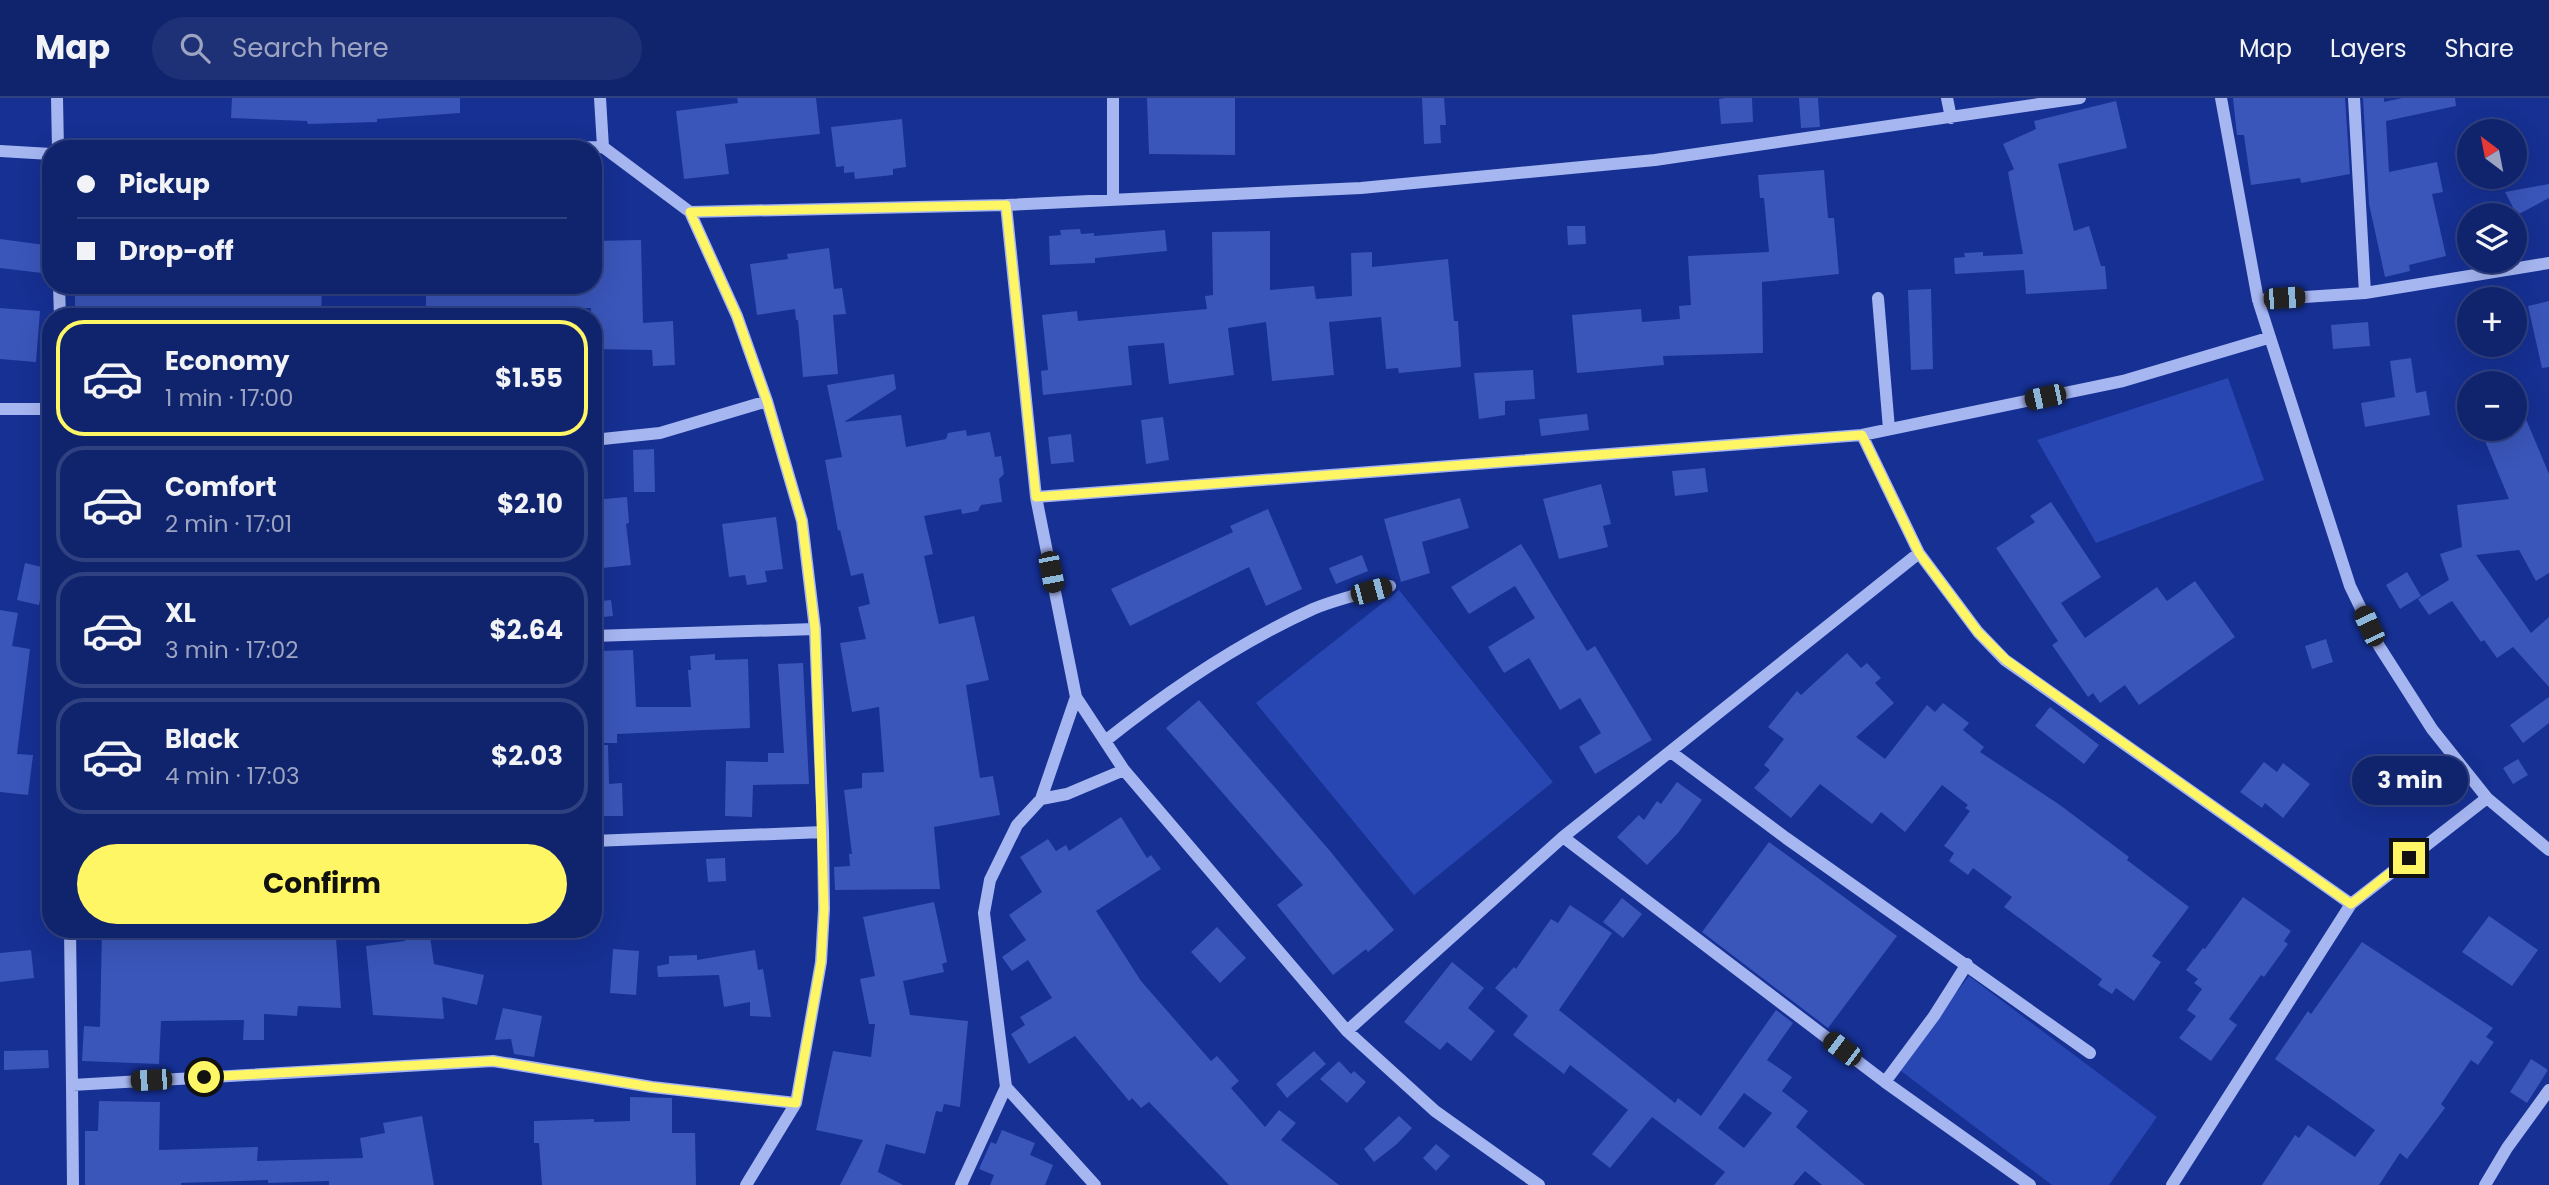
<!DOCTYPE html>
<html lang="en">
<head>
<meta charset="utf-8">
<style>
	:root { --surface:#10246e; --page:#1e3076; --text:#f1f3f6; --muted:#9ca4c2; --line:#304181; --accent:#fff665 }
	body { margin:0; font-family:Poppins,sans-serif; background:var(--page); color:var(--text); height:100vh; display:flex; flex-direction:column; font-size:26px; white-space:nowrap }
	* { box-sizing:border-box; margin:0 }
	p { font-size:23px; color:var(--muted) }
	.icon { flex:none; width:38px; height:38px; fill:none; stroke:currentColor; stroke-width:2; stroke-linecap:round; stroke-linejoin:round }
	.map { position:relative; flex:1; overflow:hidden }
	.sheet { position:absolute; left:42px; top:210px; width:560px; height:630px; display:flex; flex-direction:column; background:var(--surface); border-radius:28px; box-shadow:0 7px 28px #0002,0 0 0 2px var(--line) }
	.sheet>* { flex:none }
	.top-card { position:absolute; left:42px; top:42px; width:560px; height:154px; border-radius:28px; box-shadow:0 7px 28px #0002,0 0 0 2px var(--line); display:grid; align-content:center; height:154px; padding:0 35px; background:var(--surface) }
	.needle { width:46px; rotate:328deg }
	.controls { position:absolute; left:2457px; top:21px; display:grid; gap:14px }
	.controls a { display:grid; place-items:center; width:70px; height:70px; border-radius:50%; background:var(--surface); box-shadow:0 7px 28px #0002,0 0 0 2px var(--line); font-size:35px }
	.end { position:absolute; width:32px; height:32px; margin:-16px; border:9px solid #fff665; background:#111; box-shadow:0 0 0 4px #111 }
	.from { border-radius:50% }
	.bubble { position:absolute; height:49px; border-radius:24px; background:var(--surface); box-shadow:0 7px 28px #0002,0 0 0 2px var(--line); font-size:23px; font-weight:700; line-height:49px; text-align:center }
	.car { position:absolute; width:21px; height:42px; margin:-21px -10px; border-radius:9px; box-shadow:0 0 5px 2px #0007; background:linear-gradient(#222 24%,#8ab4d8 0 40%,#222 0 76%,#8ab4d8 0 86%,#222 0) }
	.top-card b { display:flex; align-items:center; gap:24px; height:66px; font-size:26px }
	.top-card b+b { border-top:2px solid var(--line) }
	.top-card i { width:18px; height:18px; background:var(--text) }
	ul { padding:12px 0 0; list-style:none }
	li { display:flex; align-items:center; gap:21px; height:116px; margin:0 14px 10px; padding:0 21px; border:4px solid var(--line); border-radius:28px }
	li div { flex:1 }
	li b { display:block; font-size:26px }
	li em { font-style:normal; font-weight:700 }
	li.current { border-color:var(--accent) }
	li>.icon { width:63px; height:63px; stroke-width:1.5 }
	.action { display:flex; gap:14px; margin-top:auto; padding:14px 35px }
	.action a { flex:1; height:80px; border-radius:42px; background:var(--accent); color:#111; font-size:28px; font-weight:700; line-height:80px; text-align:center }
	header { display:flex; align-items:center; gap:42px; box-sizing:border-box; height:98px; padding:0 35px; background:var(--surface); border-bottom:2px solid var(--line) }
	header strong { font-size:33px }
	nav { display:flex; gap:38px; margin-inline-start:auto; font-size:24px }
	.search { width:490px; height:63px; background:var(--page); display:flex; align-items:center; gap:18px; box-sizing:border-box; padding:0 24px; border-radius:38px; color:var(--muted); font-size:26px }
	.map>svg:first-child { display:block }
	.green { fill:#2847b2 }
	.building { fill:#3a56ba; fill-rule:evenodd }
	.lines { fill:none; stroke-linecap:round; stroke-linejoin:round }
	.minor { stroke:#a6b6f1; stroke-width:12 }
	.route { stroke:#fff665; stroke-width:9 }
</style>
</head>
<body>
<header>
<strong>Map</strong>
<div class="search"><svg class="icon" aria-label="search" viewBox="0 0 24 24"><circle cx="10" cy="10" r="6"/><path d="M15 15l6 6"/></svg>Search here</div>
<nav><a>Map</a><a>Layers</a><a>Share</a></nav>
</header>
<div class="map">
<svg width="2549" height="1087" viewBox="0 0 2549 1087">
	<rect width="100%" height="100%" fill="#163093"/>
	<path class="green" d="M 2228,280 L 2264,382 L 2096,445 L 2037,342 Z
		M 1399,492 L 1553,684 L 1414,797 L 1256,605 Z
		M 1969,878 L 2157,1019 L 2109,1087 L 2052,1087 L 1897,970 Z"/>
	<path class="building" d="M 232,0 L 460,0 L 460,15 L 377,21 L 377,24 L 308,26 L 307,23 L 231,20 Z
		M 737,0 L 816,0 L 820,36 L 725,46 L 729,76 L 684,81 L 676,13 L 738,5 Z
		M 1147,0 L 1235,0 L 1235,57 L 1149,56 Z
		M 1422,0 L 1444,0 L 1446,27 L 1440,27 L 1441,45 L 1424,46 Z
		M 1725,0 L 1752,0 L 1753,24 L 1721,26 L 1719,1 Z
		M 1799,0 L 1818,0 L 1820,29 L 1801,30 Z
		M 2233,0 L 2345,0 L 2350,76 L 2301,85 L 2300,80 L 2251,87 L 2244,37 L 2237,37 Z
		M 2363,0 L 2384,0 L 2384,4 L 2402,0 L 2455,0 L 2456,8 L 2386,23 L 2389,74 L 2437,64 L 2443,94 L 2432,96 L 2446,158 L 2409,167 L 2410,173 L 2385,179 L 2369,106 Z
		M 2116,3 L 2127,50 L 2058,66 L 2074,133 L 2089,128 L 2101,168 L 2105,168 L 2107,191 L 2026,196 L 2024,172 L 1955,176 L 1954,160 L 1965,159 L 1964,155 L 1983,154 L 1983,158 L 2023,156 L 2008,74 L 2014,71 L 2003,46 L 2036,31 L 2034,23 Z
		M 902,21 L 906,69 L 893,71 L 893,77 L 855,81 L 854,74 L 844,75 L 844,68 L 836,69 L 831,29 Z
		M 1824,72 L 1828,120 L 1834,120 L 1839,176 L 1762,184 L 1763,255 L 1663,258 L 1664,267 L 1577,275 L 1572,217 L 1641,211 L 1642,224 L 1680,221 L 1679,208 L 1691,207 L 1688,158 L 1769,154 L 1764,100 L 1760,100 L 1758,77 Z
		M 2549,86 L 2549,100 L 2517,117 L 2505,94 Z
		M 1567,128 L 1585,128 L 1586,146 L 1568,147 Z
		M 1080,131 L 1081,136 L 1094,135 L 1094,138 L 1165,132 L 1167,153 L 1095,160 L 1095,165 L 1050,167 L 1049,138 L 1061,137 L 1060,132 Z
		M 1270,133 L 1270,192 L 1314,188 L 1316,201 L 1352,198 L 1351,155 L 1372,154 L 1372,169 L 1448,161 L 1454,223 L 1458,223 L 1461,269 L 1399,275 L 1398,270 L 1386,271 L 1381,219 L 1329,224 L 1334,277 L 1272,283 L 1266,224 L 1228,230 L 1234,277 L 1169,286 L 1164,245 L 1128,248 L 1132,287 L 1043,297 L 1041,273 L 1048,272 L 1042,217 L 1077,213 L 1078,223 L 1207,211 L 1205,198 L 1213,197 L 1212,134 Z
		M 0,141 L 45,147 L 42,175 L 0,170 Z
		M 641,142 L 643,225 L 673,223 L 675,267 L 653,268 L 652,252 L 593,251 L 593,216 L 591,216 L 591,210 L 426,211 L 426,187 L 496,187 L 496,189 L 593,187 L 593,143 Z
		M 829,150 L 834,191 L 842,190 L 846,216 L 833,217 L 838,276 L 803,279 L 798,222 L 796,222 L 795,211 L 757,217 L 750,166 L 788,161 L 787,156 Z
		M 75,187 L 322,188 L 321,219 L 251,219 L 251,211 L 148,210 L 148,219 L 81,219 L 81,211 L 75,211 Z
		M 1931,191 L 1933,271 L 1911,272 L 1908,192 Z
		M 2549,203 L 2549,269 L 2542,270 L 2528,208 Z
		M 0,210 L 40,213 L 36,264 L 0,261 Z
		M 2368,224 L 2370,248 L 2333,251 L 2331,227 Z
		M 2411,260 L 2416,295 L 2426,293 L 2430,317 L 2365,329 L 2361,305 L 2395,299 L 2390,263 Z
		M 1533,272 L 1535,301 L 1505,303 L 1505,317 L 1479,321 L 1474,275 Z
		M 894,276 L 896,291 L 844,324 L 901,317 L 906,349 L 946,341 L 948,335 L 966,332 L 967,338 L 990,334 L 995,359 L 1001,358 L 1004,376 L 999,381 L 1002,404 L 981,407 L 978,413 L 962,416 L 961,411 L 924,418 L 933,456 L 924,458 L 939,526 L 974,518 L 989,582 L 966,587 L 980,680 L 993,678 L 1000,717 L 934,729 L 940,791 L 835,792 L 834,769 L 850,768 L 849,756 L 852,756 L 844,692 L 862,690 L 862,675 L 884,674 L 879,609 L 852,614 L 840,545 L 866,541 L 858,509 L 870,506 L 863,475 L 851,478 L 840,432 L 838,433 L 825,362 L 842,359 L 827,287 Z
		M 2515,295 L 2549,376 L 2549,475 L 2536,483 L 2519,452 L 2476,457 L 2531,535 L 2549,519 L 2549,589 L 2513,549 L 2497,560 L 2484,542 L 2481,544 L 2452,503 L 2429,517 L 2418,501 L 2449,482 L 2440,456 L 2462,449 L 2457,407 L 2509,401 L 2480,331 L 2515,331 Z
		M 1587,316 L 1589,332 L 1541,338 L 1539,321 Z
		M 1163,319 L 1169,362 L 1146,366 L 1141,322 Z
		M 1071,336 L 1074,364 L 1051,366 L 1048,339 Z
		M 654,351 L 655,394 L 634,394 L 633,352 Z
		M 1705,370 L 1708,394 L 1675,398 L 1672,373 Z
		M 1601,386 L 1611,426 L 1603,428 L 1608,449 L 1559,461 L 1543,401 Z
		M 627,399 L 629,425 L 626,426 L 631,467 L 593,471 L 593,402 Z
		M 1460,400 L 1469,430 L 1422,444 L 1430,475 L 1401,484 L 1384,421 Z
		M 2051,404 L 2101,479 L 2061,505 L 2085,540 L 2157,489 L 2167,503 L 2195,483 L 2235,539 L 2139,607 L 2125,587 L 2100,605 L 2093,595 L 2088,599 L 2052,547 L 2058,543 L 1996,450 L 2035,424 L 2030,418 Z
		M 1268,411 L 1302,491 L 1266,508 L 1249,469 L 1130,528 L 1111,491 L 1233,434 L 1230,428 Z
		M 776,419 L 783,471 L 765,473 L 767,484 L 747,487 L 745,477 L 729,479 L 722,426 Z
		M 1521,446 L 1587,553 L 1595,548 L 1652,642 L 1595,676 L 1579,649 L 1601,635 L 1580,600 L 1560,612 L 1529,560 L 1504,575 L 1488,549 L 1535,520 L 1515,488 L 1469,516 L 1451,489 Z
		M 1362,457 L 1368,473 L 1336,486 L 1329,470 Z
		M 25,465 L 46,470 L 39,507 L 17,502 Z
		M 2407,474 L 2421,498 L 2400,511 L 2386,487 Z
		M 611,502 L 613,518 L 593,520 L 593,504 Z
		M 0,512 L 18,515 L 12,548 L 30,551 L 17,656 L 33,657 L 28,697 L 0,694 Z
		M 2326,541 L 2333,564 L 2312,571 L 2305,548 Z
		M 633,552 L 636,609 L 691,609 L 688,572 L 691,572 L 690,558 L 715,556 L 715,562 L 748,561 L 750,630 L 617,636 L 617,645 L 593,645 L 593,621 L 604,620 L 600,553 Z
		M 1847,555 L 1861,570 L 1867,565 L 1881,580 L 1875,585 L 1894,605 L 1856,639 L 1885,661 L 1927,607 L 1935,614 L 1943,605 L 1969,625 L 1963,632 L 1984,649 L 1980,654 L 2060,707 L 2129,759 L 2127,762 L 2189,809 L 2152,858 L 2161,864 L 2134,903 L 2116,890 L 2112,896 L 2098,887 L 2102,881 L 2004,809 L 2012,799 L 1973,770 L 1968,777 L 1949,763 L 1954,755 L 1944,748 L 1970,713 L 1965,710 L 1968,707 L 1942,687 L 1905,734 L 1881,714 L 1872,726 L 1820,686 L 1791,720 L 1754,690 L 1770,672 L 1764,667 L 1784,641 L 1768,629 L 1797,593 L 1801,597 Z
		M 803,565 L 809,686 L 753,687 L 752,719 L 725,718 L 726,663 L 768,664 L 768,655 L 784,655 L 778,566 Z
		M 2549,599 L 2549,625 L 2523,645 L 2510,627 Z
		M 1199,602 L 1330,753 L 1394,832 L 1368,854 L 1366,851 L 1333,877 L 1277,807 L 1303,787 L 1166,630 Z
		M 2050,609 L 2099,647 L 2084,666 L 2035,628 Z
		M 593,647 L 608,647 L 609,686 L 622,685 L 623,718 L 593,718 Z
		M 2405,656 L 2424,686 L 2408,696 L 2388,667 Z
		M 2518,661 L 2528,677 L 2513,686 L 2503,670 Z
		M 2264,664 L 2277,674 L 2283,665 L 2310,686 L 2283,720 L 2265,705 L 2262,710 L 2240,694 Z
		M 1677,684 L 1702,702 L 1678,735 L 1647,767 L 1617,739 L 1639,717 L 1644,722 L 1657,703 L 1661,706 Z
		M 1121,719 L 1147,760 L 1151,757 L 1161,771 L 1096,813 L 1141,883 L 1211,963 L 1217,958 L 1239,983 L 1231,990 L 1265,1029 L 1279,1012 L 1296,1025 L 1281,1042 L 1339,1087 L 1229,1087 L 1149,1004 L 1141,1010 L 1132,1000 L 1129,1003 L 1075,938 L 1029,966 L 1011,936 L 1025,927 L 1020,919 L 1052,900 L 1028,862 L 1012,873 L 1002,859 L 1026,842 L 1009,817 L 1042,794 L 1020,759 L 1048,741 L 1056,753 L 1066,747 L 1069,753 Z
		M 1769,744 L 1897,838 L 1828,930 L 1702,834 Z
		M 725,760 L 726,783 L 708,784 L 706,761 Z
		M 2243,799 L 2291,833 L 2284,843 L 2288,846 L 2264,879 L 2261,877 L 2229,921 L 2237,927 L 2211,963 L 2179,940 L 2196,918 L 2187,912 L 2202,891 L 2194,885 L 2198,881 L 2186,872 L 2203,850 L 2205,851 Z
		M 1622,800 L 1642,816 L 1623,840 L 1603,824 Z
		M 934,804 L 947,864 L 942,866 L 944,874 L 903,883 L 910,917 L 968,923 L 960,1009 L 944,1006 L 942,1014 L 936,1013 L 925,1056 L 886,1046 L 878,1074 L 903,1087 L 840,1087 L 863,1042 L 816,1032 L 833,953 L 871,959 L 875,926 L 869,926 L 860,881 L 875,878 L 863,819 Z
		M 1570,807 L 1612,835 L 1559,912 L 1675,1005 L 1678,1000 L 1701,1018 L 1776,912 L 1793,925 L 1767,962 L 1792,979 L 1782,993 L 1808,1013 L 1796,1029 L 1865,1087 L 1822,1087 L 1805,1073 L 1793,1087 L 1714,1087 L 1725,1074 L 1652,1019 L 1610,1070 L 1592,1056 L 1628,1012 L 1570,967 L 1564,976 L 1513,937 L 1528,918 L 1495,890 L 1514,869 L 1516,871 L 1551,821 L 1558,825 ZM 1744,995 L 1772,1015 L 1744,1050 L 1718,1030 Z
		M 2489,818 L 2538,852 L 2512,888 L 2462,854 Z
		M 1217,829 L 1246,860 L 1220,885 L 1191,854 Z
		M 102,831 L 202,833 L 287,831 L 287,833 L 302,833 L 302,840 L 336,840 L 341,910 L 298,908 L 297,918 L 264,916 L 264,942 L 243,942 L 244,922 L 161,923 L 159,966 L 82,963 L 84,928 L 100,929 Z
		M 403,831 L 429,831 L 434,866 L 484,877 L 477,907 L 442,899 L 444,921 L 373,917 L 366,848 L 405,843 Z
		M 2362,844 L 2493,930 L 2486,939 L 2494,944 L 2478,967 L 2471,962 L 2441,1006 L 2445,1010 L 2407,1061 L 2400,1055 L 2379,1087 L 2262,1087 L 2295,1037 L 2299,1040 L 2308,1027 L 2355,1059 L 2375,1032 L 2275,961 L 2308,913 L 2311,916 Z
		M 613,851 L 639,853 L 636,897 L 610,895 Z
		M 31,852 L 34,880 L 0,884 L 0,855 Z
		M 755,852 L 758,872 L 763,871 L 771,919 L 750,918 L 750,904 L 724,909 L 719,877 L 658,879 L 657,868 L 669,866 L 669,858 L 697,857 L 697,862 Z
		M 1452,864 L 1484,890 L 1468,910 L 1495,933 L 1471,963 L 1447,944 L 1440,952 L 1404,924 Z
		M 503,910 L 542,918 L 534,959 L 514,956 L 511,941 L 495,942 Z
		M 48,952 L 49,970 L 4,972 L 4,953 Z
		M 1314,953 L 1326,966 L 1287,1000 L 1276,986 Z
		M 2531,961 L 2548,972 L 2527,1005 L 2510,994 Z
		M 1339,963 L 1351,976 L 1354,973 L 1366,984 L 1347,1005 L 1320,981 Z
		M 630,999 L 672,1000 L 672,1035 L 695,1035 L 696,1087 L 542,1087 L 539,1045 L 534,1045 L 534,1023 L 594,1021 L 594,1024 L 630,1023 Z
		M 99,1003 L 160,1004 L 159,1052 L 258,1049 L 257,1063 L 363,1060 L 360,1040 L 385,1035 L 383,1025 L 422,1018 L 434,1087 L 329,1087 L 329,1083 L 268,1085 L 268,1082 L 181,1085 L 181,1087 L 85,1087 L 85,1033 L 98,1033 Z
		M 1399,1018 L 1412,1030 L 1397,1046 L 1374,1064 L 1364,1051 Z
		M 1002,1032 L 1035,1045 L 1030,1057 L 1053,1067 L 1045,1087 L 990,1087 L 994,1077 L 979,1071 L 991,1044 L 996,1046 Z
		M 1436,1046 L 1450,1058 L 1436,1073 L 1423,1060 Z"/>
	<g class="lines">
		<path class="minor" d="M 57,0 L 58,51
			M 600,0 L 603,49
			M 1947,0 L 1951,20
			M 2221,0 L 2258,202 L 2350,488 L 2379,548 L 2432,631 L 2487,700 L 2549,752
			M 2354,0 L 2365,195
			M 505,51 L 603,49 L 690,114 L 737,218 L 767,303 L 802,423 L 815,531 L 823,734 L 824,811 L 821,864 L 796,1005 L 746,1087
			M 0,53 L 51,56
			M 1113,102 L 1113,0
			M 1006,107 L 1036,399 L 1076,599 L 1124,672 L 1347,933 L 1435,1013 L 1539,1087
			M 690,114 L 1006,107 L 1361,90 L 1655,62 L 2080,0
			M 59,187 L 60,219
			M 1878,200 L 1889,331
			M 2258,202 L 2365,195 L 2549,165
			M 0,311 L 51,311
			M 1862,337 L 1919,455 L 1978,534 L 2005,562 L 2351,806
			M 593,342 L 660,335 L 767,303
			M 1036,399 L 1862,337 L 2123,283 L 2268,240
			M 593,538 L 815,531
			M 1076,599 L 1041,701 L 1017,727 L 990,782 L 984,815 L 1006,989 L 1095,1087
			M 1105,643 C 1169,592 1238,545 1313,511 C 1337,501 1364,495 1390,488
			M 1671,654 L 1786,740 L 2090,955
			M 1041,701 L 1067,696 L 1124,672
			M 1563,739 L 1885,984 L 2030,1087
			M 593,743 L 823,734
			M 70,831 L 72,987
			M 1347,933 L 1563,739 L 1919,455
			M 1885,984 L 1934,918 L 1967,866
			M 73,1087 L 72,987 L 493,963 L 652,989 L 796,1005
			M 961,1087 L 1006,989
			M 2172,1087 L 2351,806 L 2487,700
			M 2485,1087 L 2507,1050 L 2549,992"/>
	</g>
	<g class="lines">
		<path class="route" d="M 204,979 L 493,963 L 652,989 L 796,1005 L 821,864 L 824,811 L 815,531 L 802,423 L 767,303 L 737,218 L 690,114 L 1006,107 L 1036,399 L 1862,337 L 1919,455 L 1978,534 L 2006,562 L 2351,806 L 2409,760"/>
	</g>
</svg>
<div class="controls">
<a><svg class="needle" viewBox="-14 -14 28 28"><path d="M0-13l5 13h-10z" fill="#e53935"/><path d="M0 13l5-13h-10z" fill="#9ca4c2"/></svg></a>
<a><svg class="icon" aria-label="layers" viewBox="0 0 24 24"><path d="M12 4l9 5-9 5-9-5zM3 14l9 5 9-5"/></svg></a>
<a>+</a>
<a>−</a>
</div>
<i class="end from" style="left:204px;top:979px"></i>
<i class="end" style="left:2409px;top:760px"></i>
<div class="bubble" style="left:2352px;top:658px;width:116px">3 min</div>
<i class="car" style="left:2284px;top:200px;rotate:86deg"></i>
<i class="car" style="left:2045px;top:299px;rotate:258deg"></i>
<i class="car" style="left:1051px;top:474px;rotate:169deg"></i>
<i class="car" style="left:1371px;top:493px;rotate:75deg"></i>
<i class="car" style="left:2369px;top:528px;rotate:335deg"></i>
<i class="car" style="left:1842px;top:951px;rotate:307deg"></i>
<i class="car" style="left:151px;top:982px;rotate:267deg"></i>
<div class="top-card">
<b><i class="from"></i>Pickup</b>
<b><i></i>Drop-off</b>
</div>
<section class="sheet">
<ul>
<li class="current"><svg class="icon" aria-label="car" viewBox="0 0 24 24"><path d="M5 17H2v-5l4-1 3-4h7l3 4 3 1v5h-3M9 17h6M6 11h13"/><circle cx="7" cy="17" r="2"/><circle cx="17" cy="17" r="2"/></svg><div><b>Economy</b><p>1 min · 17:00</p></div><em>$1.55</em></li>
<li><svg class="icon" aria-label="car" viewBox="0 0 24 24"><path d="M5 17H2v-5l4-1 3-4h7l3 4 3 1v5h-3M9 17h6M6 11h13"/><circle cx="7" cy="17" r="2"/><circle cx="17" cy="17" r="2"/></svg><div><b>Comfort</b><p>2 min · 17:01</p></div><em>$2.10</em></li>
<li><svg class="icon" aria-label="car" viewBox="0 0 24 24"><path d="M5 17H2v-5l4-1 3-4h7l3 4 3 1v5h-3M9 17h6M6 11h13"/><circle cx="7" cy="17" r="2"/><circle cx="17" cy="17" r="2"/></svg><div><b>XL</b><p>3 min · 17:02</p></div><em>$2.64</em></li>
<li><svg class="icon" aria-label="car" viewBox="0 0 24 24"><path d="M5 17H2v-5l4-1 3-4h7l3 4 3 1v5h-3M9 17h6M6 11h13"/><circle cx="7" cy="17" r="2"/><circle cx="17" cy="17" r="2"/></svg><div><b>Black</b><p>4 min · 17:03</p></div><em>$2.03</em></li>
</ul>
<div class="action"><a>Confirm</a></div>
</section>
</div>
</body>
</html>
